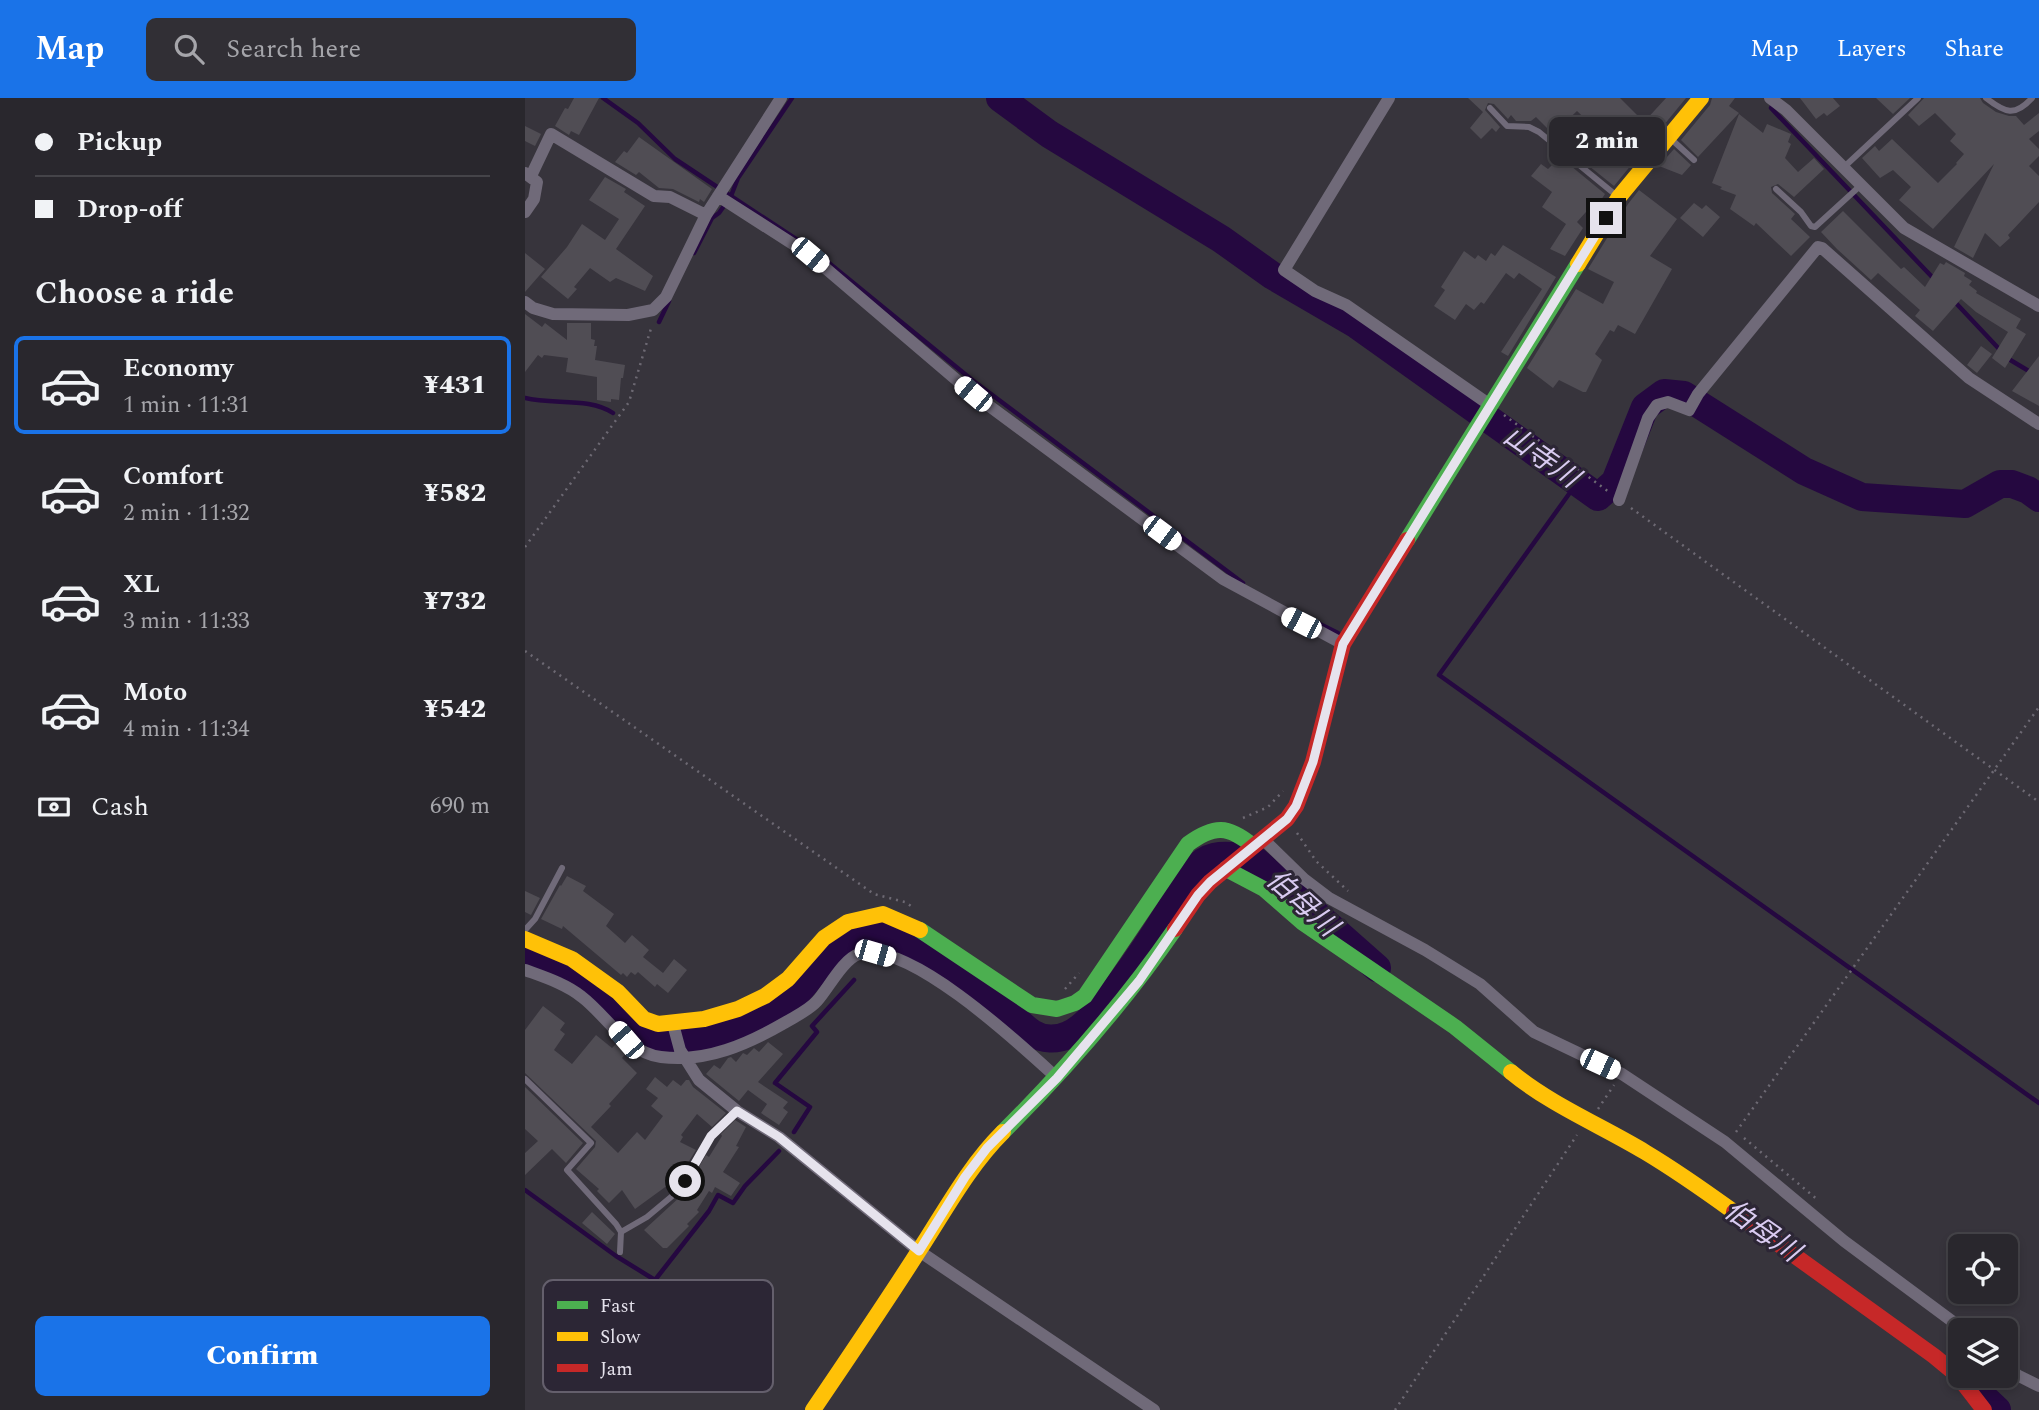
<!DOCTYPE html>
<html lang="en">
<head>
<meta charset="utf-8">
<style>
	:root { --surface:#29272d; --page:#312f35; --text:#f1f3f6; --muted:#a5a5aa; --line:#454449; --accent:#1a73e8 }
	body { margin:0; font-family:Spectral,"Noto Sans JP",serif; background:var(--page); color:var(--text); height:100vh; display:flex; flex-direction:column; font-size:26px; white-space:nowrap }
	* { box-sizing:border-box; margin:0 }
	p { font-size:23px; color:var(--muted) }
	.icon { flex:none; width:38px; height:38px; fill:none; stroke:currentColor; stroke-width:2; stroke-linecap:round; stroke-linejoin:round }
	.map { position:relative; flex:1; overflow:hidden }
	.sheet { display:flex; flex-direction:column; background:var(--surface); width:525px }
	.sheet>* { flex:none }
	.top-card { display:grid; align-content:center; height:154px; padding:0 35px; background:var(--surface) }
	.fabs { position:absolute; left:1423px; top:1136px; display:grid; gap:14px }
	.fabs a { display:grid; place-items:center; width:70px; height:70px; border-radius:10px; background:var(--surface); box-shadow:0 4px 10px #0003,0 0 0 2px var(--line); font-size:35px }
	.end { position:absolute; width:32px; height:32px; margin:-16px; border:9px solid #e6e3ed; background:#111; box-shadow:0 0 0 4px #111 }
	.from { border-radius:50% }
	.bubble { position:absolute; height:49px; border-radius:10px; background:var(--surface); box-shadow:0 4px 10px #0003,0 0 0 2px var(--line); font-size:23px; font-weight:800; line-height:49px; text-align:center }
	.car { position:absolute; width:21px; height:42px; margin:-21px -10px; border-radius:9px; box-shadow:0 0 5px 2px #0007; background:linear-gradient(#fff 24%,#345 0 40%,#fff 0 76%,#345 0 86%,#fff 0) }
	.top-card b { display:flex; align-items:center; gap:24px; height:66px; font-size:26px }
	.top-card b+b { border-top:2px solid var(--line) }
	.top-card i { width:18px; height:18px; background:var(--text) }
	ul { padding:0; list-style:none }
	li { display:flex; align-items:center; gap:21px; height:98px; margin:0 14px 10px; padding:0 21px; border:4px solid transparent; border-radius:10px }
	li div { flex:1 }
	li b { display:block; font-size:26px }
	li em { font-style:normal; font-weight:800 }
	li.active { border-color:var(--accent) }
	li>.icon { width:63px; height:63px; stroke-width:1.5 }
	h2 { padding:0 35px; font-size:32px; line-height:84px }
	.pay { display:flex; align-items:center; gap:18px; height:77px; padding:0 35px; font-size:26px }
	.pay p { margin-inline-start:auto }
	.action { display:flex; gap:14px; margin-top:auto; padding:14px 35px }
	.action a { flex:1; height:80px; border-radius:10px; background:var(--accent); color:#fff; font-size:28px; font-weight:800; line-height:80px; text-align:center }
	header { display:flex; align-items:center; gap:42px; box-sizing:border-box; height:98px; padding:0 35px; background:var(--accent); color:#fff }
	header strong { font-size:33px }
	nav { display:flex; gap:38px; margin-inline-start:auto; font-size:24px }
	.search { width:490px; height:63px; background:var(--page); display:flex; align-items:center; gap:18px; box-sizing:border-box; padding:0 24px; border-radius:10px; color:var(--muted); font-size:26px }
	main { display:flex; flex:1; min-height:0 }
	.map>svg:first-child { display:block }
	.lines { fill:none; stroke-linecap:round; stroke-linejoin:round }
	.stream { stroke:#250840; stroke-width:4.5 }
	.river { stroke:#250840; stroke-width:28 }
	.building { fill:#504d54 }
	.path { stroke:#6d6973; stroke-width:2.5; stroke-dasharray:2 5; stroke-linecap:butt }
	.lane { stroke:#706a79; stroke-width:6 }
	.street { stroke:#706a79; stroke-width:12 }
	.fast { stroke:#4caf50; stroke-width:16 }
	.slow { stroke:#ffc107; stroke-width:16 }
	.jam { stroke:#c62828; stroke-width:16 }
	.route { stroke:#e6e3ed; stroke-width:9 }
	.labels { text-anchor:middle; stroke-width:6; stroke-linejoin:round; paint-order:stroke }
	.water-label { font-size:28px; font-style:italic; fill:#d9cbf1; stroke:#2c2635 }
	.key { fill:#2c2635; stroke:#645f6c; stroke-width:2 }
	.key-label { font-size:19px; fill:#e6e3ed }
</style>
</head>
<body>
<header>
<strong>Map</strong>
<div class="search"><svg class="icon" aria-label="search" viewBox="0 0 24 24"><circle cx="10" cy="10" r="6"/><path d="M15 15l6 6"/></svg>Search here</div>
<nav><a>Map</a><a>Layers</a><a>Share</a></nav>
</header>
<main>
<section class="sheet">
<div class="top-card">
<b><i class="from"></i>Pickup</b>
<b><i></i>Drop-off</b>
</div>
<h2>Choose a ride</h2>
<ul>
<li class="active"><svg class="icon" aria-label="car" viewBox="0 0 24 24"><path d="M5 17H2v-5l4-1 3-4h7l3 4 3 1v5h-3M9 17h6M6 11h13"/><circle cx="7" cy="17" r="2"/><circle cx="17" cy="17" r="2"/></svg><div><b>Economy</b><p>1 min · 11:31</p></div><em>¥431</em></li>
<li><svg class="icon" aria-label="car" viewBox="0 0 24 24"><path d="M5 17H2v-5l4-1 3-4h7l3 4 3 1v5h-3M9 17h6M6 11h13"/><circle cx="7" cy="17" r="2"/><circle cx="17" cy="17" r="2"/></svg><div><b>Comfort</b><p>2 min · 11:32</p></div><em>¥582</em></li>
<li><svg class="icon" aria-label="car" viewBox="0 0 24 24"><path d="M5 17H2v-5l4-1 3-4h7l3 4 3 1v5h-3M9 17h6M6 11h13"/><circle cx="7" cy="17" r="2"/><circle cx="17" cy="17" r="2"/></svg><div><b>XL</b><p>3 min · 11:33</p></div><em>¥732</em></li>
<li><svg class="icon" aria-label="car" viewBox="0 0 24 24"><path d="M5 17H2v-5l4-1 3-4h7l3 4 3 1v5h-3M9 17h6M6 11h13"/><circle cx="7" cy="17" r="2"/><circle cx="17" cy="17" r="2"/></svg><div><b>Moto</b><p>4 min · 11:34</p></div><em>¥542</em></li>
</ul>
<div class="pay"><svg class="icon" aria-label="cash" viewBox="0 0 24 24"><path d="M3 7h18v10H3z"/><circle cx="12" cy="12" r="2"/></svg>Cash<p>690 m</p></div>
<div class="action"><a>Confirm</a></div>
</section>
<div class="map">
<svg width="1514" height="1312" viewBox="0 0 1514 1312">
	<rect width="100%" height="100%" fill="#37343c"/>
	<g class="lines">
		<path class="stream" d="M 78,0 L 113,25 L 150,61 L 274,143
			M 1249,4 L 1246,10 L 1409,181
			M 169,155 L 187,120 L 194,115 L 206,98 L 213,80 L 267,0
			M 293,156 L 446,281 L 718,485
			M 1429,203 L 1476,253
			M 134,224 L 144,203
			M 1482,260 L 1514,279
			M 0,300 C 28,307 65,299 88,315
			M 1044,396 L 914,577 L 1514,1005
			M 775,516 L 813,535
			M 269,1034 L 285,1009 L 250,985 L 292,934 L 287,928 L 329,882
			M 0,1092 L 91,1158 L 130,1182 L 184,1113 L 193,1097 L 208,1105 L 220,1088 L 254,1053"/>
		<path class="river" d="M 475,0 L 524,36 L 696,141 L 748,178 L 832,227 L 1073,399 L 1090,384 L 1120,309 L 1139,295 L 1159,297 L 1279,373 L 1337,399 L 1440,406 L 1475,386 L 1487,386 L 1503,392 L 1514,400
			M 0,855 C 20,862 40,869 58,882 C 80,899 108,941 134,944 C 145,946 155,943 166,941 C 202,937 235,928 263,904 C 295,876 309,825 362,839 C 397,849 447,884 475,907 C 486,916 496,928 507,935 C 518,942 532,942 543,937 C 573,925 625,844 643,815 C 654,797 666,764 689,759 C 703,756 718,759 731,763 L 852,870
			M 1441,1278 L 1453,1294 L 1472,1312"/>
	</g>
	<path class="building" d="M 49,0 L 74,0 L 54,37 L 46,33 L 44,37 L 30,28 L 40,10 L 43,11 Z
		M 943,0 L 1095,0 L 1119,24 L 1141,0 L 1161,0 L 1089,88 L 1059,64 L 1080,40 L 1052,13 L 1028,36 L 1011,19 L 1006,23 L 991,23 L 986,17 L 983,21 L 969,6 L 963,5 L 960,12 L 975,29 L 971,34 L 967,30 L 956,41 L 945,30 L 958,14 Z
		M 1187,0 L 1210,0 L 1204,8 L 1214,15 L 1173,59 L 1156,42 L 1185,7 Z
		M 1275,0 L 1308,0 L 1315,8 L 1302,18 L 1299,15 L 1291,21 Z
		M 1351,0 L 1385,0 L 1368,16 Z
		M 1399,0 L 1455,0 L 1458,5 L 1471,14 L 1484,18 L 1491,18 L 1499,27 L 1514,15 L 1514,33 L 1504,41 L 1514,51 L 1514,58 L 1504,68 L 1514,78 L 1514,104 L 1483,137 L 1485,140 L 1475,149 L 1460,135 L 1448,160 L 1429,149 L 1469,66 L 1408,131 L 1374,102 L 1386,89 L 1368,72 L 1355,80 L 1337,60 L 1350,48 L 1354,53 L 1367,41 L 1413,85 L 1432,66 L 1431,65 L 1439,56 L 1425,43 L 1431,36 L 1410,15 L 1394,28 L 1383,17 Z
		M 1214,16 L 1238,35 L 1242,26 L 1266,36 L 1263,44 L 1266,46 L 1260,60 L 1273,74 L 1289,60 L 1299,71 L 1269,99 L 1253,86 L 1246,89 L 1247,95 L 1270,116 L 1266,121 L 1285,139 L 1266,158 L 1231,125 L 1229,128 L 1205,111 L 1211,97 L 1195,91 L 1197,89 L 1187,85 Z
		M 0,28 L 16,36 L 10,48 L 0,43 Z
		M 114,39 L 187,91 L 179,104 L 175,101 L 174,104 L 148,91 L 134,90 L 114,74 L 111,77 L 90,64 L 99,53 L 102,55 Z
		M 1149,51 L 1166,67 L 1157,77 L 1134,68 Z
		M 1035,59 L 1080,96 L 1072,108 L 1069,105 L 1052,124 L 1058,130 L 1040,158 L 1025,151 L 1041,126 L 1017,109 L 1027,94 L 1006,78 L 1016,66 L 1023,71 Z
		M 80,79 L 101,91 L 99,94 L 120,108 L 91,151 L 128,178 L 120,193 L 91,180 L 85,184 L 65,170 L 49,189 L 52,191 L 43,201 L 16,179 L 42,149 L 57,126 L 80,142 L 94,121 L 64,102 Z
		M 1114,92 L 1152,121 L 1125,158 L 1147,171 L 1110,236 L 1093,227 L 1089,234 L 1085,232 L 1070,256 L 1077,262 L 1061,294 L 1058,294 L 1034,282 L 1028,290 L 1002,270 L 1051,191 L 1078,206 L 1089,184 L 1063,171 L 1103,106 Z
		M 1169,105 L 1177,111 L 1181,107 L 1195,119 L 1178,139 L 1155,120 Z
		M 1318,113 L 1376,171 L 1379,169 L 1400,189 L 1415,165 L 1419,167 L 1421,164 L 1440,175 L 1439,178 L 1447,183 L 1444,187 L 1452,193 L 1451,195 L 1496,221 L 1491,230 L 1501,236 L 1480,270 L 1467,260 L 1483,234 L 1451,214 L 1436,201 L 1408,233 L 1390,218 L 1395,212 L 1353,175 L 1346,182 L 1312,151 L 1296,134 Z
		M 978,147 L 1031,179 L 983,258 L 976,254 L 1017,191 L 994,175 L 989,181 L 981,175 L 959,206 L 956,204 L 949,212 L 941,206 L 930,222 L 909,208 L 920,192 L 916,189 L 939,153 L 950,161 L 953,157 L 961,163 L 966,155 L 970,158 Z
		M 0,155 L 20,171 L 0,194 Z
		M 0,216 L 17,229 L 20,225 L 42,242 L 42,225 L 66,225 L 66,241 L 70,242 L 69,248 L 72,248 L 70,262 L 100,267 L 98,280 L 96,280 L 94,302 L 86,301 L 86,304 L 72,302 L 72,279 L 41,274 L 43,260 L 19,257 L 17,260 L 13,257 L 0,274 Z
		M 1456,248 L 1467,256 L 1452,275 L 1442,267 Z
		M 1514,258 L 1514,308 L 1487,293 Z
		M 42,778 L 61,788 L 58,793 L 89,816 L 81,828 L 100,845 L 107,837 L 124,852 L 118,859 L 138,875 L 149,861 L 162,872 L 143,895 L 132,886 L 130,889 L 113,874 L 110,877 L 106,874 L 102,879 L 98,875 L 96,877 L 38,828 L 37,831 L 16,821 L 35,787 L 36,788 Z
		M 0,793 L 15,800 L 6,817 L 0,814 Z
		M 18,908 L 40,925 L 35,932 L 40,936 L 29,952 L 47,966 L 71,937 L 87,950 L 92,945 L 102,954 L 97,960 L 112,975 L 84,1006 L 86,1008 L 66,1029 L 93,1055 L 112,1034 L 120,1042 L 138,1018 L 126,1008 L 133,1000 L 121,991 L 130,979 L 142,989 L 148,982 L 156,988 L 161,982 L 164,982 L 168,989 L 201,1015 L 187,1029 L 172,1016 L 156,1037 L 158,1039 L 155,1044 L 171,1052 L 154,1079 L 110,1111 L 97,1092 L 84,1105 L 72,1093 L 74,1091 L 51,1071 L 70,1049 L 71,1043 L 0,975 L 0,932 Z
		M 243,944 L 258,956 L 233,984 L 263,1004 L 258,1010 L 263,1014 L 254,1027 L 236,1015 L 242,1006 L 223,992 L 214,1003 L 181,976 L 189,967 L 195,971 L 203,960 L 206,959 L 211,964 L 218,955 L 222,957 L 229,950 L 234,954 Z
		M 0,989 L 58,1045 L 41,1065 L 27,1051 L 0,1077 L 0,1055 L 13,1043 L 0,1031 Z
		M 210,1022 L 221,1029 L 211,1048 L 214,1049 L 198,1074 L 215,1085 L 206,1098 L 190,1089 L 187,1095 L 184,1093 L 172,1112 L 174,1114 L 162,1126 L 164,1128 L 142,1150 L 138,1150 L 119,1132 L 157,1097 L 173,1076 L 171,1074 L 181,1057 L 184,1059 L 197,1038 L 196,1036 Z
		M 67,1114 L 90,1136 L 82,1146 L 57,1125 Z"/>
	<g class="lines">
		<path class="path" d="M 979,317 L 1084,394
			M 1106,410 L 1514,704
			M 0,449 L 104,304 L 127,227
			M 0,553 L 349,796 L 380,804 L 389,810
			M 718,720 L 743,709 L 758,693
			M 772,735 L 791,763 L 823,793
			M 540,891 L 554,875
			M 1073,1011 L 1089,987
			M 1211,1034 L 1514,609
			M 1219,1040 L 1294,1103
			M 1447,1219 L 1466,1232
			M 1480,1247 L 1489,1254
			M 870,1312 L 1052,1037"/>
		<path class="lane" d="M 1461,0 C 1480,15 1490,19 1507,0
			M 965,10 L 982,28 L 1004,29 L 1014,34 L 1092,98
			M 1145,40 L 1169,62
			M 1318,70 L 1393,0
			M 1251,91 L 1276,114 L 1286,128 L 1290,129 L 1336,87
			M 0,832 L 10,821 L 37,770
			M 0,981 L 66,1045 L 42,1072 L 91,1126 L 96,1134 L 95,1154
			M 96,1134 L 122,1119 L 152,1094 L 186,1038 L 212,1013"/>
		<path class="street" d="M 864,0 L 759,172 L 790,193 L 821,207 L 965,307
			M 1245,0 L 1261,12 L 1379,130 L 1514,208
			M 6,78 L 26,36 L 129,98 L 145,99 L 181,117
			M 193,98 L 285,157 L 448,296 L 698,481 L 818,546
			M 0,114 L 9,101 L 12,84 L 0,75
			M 0,204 L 8,210 L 28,216 L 103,217 L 128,212 L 141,199 L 181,117 L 256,0
			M 1094,402 L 1123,320 L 1132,307 L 1143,304 L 1164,312 L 1173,296 L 1293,149 L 1297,150 L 1444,280 L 1514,326
			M 739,742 L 779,781 L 804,800 L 900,852 L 955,886 L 1009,934 L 1097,976 L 1200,1044 L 1319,1143 L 1439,1232
			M 0,872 C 19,879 41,886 57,899 C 82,918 102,955 136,959 C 181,965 223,946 261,924 C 271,918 284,912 292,903 C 303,891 318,861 334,856 C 383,841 497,948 532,980
			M 148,926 L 155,952 L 174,982 L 212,1013 L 254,1039 L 394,1153 L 629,1312
			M 1480,1266 L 1492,1277 L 1514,1288"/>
		<path class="fast" d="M 882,442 L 1053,166
			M 701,771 L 739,791 L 778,825 L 930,929 L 986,974
			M 395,832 L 507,907 L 532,911 L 550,905 L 560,898 L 663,746 C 689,727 703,727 728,748
			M 478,1034 C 541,971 599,905 650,831"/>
		<path class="slow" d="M 1053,166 L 1094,99 L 1176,0
			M 0,841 L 47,861 L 93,894 L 119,921 L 133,926 L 179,921 L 213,911 L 240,898 L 263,881 L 299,840 L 323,824 L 358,816 L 395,832
			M 986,974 C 1026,1007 1075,1027 1120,1054 C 1150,1072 1180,1093 1209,1114
			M 288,1312 C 324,1259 360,1206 395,1151 C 421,1111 444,1068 478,1034"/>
		<path class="jam" d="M 650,831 L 673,797 L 685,784 L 762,721 L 771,708 L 788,664 L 818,546 L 882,442
			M 1209,1114 L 1409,1258 L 1432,1277 L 1459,1312"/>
	</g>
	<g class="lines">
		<path class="route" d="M 160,1083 L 186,1038 L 212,1013 L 254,1039 L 394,1153 L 440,1079 L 462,1050 L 532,980 L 614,883 L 673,797 L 685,784 L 762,721 L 771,708 L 788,664 L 818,546 L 1081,120"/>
	</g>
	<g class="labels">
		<g class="water-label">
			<text transform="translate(1017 358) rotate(35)" y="10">山寺川</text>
			<text transform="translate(778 804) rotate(42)" y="10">伯母川</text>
			<text transform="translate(1238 1132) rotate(35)" y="10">伯母川</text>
		</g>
	</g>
	<rect x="18" y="1182" width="230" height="112" rx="10" class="key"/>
	<rect x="32" y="1203" width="31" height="8" fill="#4caf50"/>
	<rect x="32" y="1234" width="31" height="9" fill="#ffc107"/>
	<rect x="32" y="1266" width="31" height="8" fill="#c62828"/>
	<g class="key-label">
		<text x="75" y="1214">Fast</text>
		<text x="75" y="1245">Slow</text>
		<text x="75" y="1277">Jam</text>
	</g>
</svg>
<div class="fabs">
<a><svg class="icon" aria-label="locate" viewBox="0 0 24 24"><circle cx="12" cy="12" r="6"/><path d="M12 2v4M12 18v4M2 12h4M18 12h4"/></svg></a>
<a><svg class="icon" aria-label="layers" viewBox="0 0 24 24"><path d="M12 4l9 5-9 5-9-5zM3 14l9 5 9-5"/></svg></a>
</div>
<i class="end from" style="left:160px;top:1083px"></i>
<i class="end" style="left:1081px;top:120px"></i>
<div class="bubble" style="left:1024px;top:19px;width:116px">2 min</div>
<i class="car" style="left:285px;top:157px;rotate:130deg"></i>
<i class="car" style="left:448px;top:296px;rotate:310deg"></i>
<i class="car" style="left:637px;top:435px;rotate:127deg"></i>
<i class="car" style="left:776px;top:525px;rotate:297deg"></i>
<i class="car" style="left:350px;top:855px;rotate:106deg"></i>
<i class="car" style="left:101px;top:942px;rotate:319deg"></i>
<i class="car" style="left:1075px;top:966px;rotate:115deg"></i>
</div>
</main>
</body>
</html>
